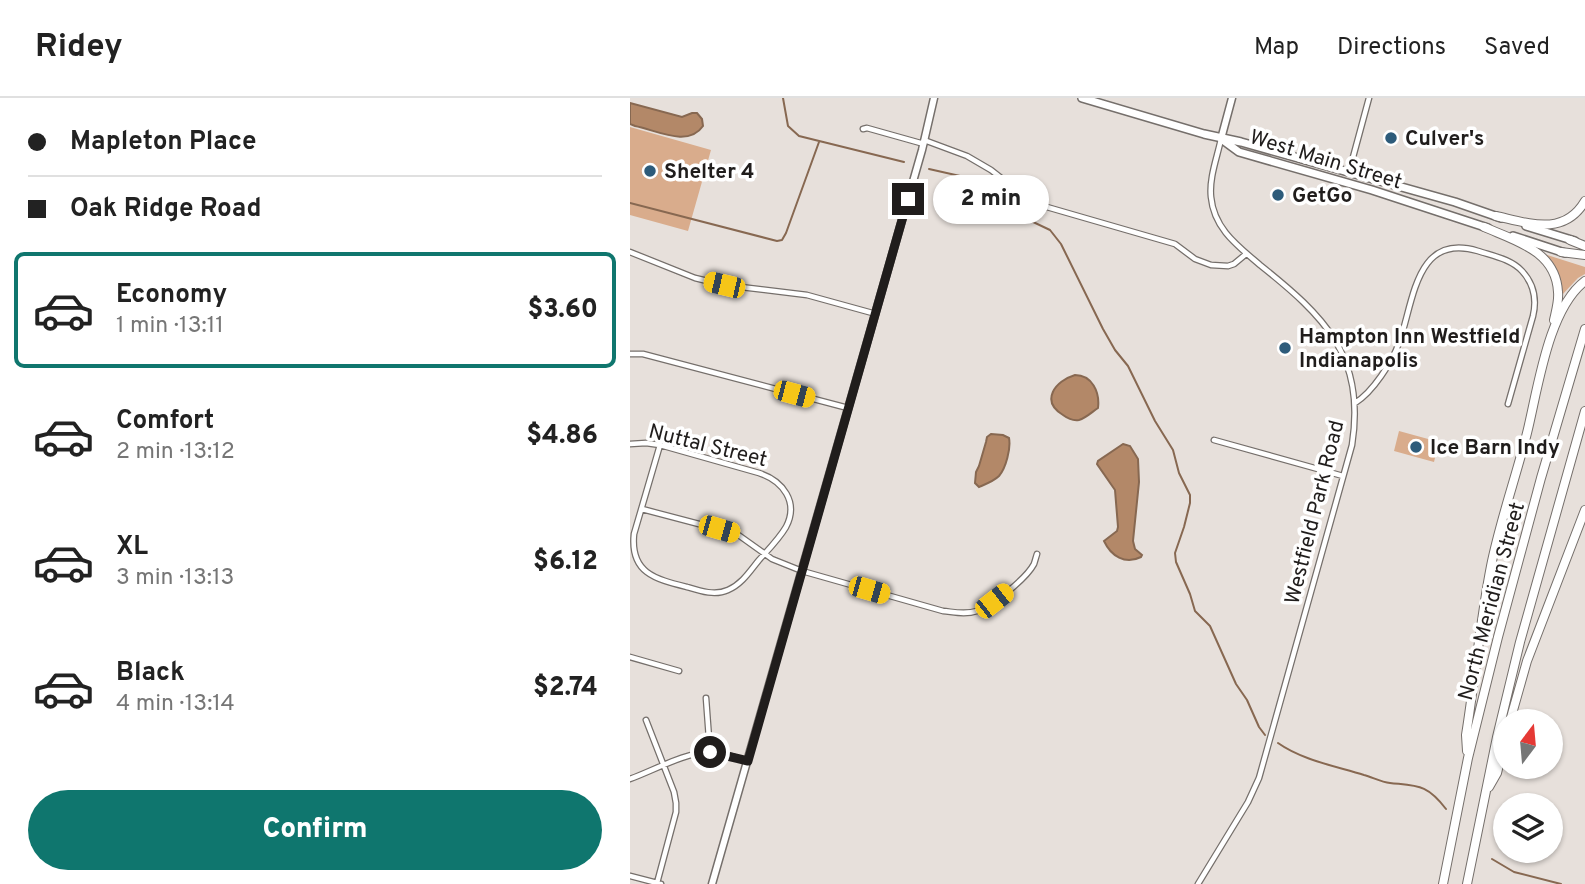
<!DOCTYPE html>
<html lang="en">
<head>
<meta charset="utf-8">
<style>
	:root { --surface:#fff; --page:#f6f6f6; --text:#222; --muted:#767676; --line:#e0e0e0; --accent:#0f766e }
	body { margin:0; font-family:Overpass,sans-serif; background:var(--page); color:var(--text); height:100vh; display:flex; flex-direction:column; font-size:26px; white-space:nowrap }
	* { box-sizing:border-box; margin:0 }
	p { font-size:23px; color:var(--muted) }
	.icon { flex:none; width:38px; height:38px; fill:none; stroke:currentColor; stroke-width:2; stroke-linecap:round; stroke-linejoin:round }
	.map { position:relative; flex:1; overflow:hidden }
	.sheet { display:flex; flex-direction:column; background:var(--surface); width:630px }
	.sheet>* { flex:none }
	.hud { display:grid; align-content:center; height:154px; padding:0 28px; background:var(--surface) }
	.needle { width:46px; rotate:16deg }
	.controls { position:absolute; left:863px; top:611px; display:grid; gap:14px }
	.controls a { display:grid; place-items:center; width:70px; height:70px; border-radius:50%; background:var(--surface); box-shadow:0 2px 5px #0004; font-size:35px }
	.end { position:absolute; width:32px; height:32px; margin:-16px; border:9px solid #201d1c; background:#fff; box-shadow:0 0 0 4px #fff }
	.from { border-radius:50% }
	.bubble { position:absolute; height:49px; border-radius:24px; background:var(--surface); box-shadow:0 2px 5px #0004; font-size:23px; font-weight:800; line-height:49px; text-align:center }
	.car { position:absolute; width:21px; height:42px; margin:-21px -10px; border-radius:9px; box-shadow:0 0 5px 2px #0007; background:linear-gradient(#f5c518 24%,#345 0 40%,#f5c518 0 76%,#345 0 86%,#f5c518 0) }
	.hud b { display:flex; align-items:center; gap:24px; height:66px; font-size:26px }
	.hud b+b { border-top:2px solid var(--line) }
	.hud i { width:18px; height:18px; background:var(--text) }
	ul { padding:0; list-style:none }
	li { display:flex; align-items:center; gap:21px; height:116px; margin:0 14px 10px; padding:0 14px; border:4px solid transparent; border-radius:10px }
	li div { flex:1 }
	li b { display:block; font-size:26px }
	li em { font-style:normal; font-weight:800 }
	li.on { border-color:var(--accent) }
	li>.icon { width:63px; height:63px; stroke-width:1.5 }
	.action { display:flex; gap:14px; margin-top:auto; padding:14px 28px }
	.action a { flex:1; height:80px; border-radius:42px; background:var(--accent); color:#fff; font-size:28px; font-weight:800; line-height:80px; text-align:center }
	header { display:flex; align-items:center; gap:42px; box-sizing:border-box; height:98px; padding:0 35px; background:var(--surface); border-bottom:2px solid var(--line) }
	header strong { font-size:33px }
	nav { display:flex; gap:38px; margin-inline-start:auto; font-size:24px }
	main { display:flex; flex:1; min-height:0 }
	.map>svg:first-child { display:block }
	.green { fill:#d9ac8c }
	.water { fill:#b38868; stroke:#876851; stroke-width:2 }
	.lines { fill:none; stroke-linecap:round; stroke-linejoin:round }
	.stream { stroke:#876851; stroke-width:2 }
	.street-casing { stroke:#756f6b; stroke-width:7 }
	.secondary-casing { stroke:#756f6b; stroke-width:9 }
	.primary-casing { stroke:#756f6b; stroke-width:10 }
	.highway-casing { stroke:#756f6b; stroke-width:10 }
	.street { stroke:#fff; stroke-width:4.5 }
	.secondary { stroke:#fff; stroke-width:6 }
	.primary { stroke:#fff; stroke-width:7 }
	.highway { stroke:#fff; stroke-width:8 }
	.route { stroke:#201d1c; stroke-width:9 }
	.poi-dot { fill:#2d5b7a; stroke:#fff; stroke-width:2.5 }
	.labels { text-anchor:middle; stroke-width:7; stroke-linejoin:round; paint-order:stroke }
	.poi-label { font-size:21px; font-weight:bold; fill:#201d1c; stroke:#fff; text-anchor:start }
	.street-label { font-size:21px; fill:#201d1c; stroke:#fff }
</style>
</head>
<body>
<header>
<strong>Ridey</strong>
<nav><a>Map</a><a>Directions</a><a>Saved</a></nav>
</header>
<main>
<section class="sheet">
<div class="hud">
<b><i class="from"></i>Mapleton Place</b>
<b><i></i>Oak Ridge Road</b>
</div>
<ul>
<li class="on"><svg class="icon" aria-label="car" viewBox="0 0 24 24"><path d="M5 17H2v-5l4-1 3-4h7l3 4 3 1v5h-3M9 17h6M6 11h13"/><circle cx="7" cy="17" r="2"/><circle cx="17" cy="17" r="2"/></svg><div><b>Economy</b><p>1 min · 13:11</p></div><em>$3.60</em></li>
<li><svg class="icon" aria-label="car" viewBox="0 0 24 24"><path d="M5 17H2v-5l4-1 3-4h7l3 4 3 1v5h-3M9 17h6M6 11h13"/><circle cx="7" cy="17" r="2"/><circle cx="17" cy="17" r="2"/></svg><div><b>Comfort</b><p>2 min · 13:12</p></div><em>$4.86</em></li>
<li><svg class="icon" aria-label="car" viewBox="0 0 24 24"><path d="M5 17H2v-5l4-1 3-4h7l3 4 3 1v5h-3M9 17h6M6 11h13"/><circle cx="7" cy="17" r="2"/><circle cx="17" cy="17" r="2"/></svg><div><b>XL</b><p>3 min · 13:13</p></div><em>$6.12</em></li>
<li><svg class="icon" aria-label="car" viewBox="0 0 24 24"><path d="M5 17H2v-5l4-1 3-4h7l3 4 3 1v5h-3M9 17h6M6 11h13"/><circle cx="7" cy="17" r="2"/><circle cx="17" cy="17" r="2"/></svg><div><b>Black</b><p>4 min · 13:14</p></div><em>$2.74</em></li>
</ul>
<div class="action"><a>Confirm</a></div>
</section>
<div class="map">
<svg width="955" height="786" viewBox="0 0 955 786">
	<rect width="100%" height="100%" fill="#e7e0db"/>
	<path class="green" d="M 0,29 L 81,52 L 58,133 L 0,117 Z
		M 914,156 L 955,169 L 955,176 L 948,180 L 932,197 C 928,181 926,169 914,156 Z
		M 769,333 L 809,344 L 804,364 L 764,353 Z"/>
	<path class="water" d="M 0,5 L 52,19 L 62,15 L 67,15 L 72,21 L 73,28 C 58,50 26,32 5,28 L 0,26 Z
		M 445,277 C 462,277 470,294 468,310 C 462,314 456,320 449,322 C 443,323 437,320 433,317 C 410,303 425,283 445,277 Z
		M 361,336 L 373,337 L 379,340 C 381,350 376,370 369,378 C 364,383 356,386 349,389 L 345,385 L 346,374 L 349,368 L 356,344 L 357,339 Z
		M 493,346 L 500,348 L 508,361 L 509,384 L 503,443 L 505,451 L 512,457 L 511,459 C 495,467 481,458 474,443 L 487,433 L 488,429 L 485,392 L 467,366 L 468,363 Z"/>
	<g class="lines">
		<path class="stream" d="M 153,0 L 158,28 L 169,38 L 274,64
			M 299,71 L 330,78 L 347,85 L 384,115 L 420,132 L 431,146 L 473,231 L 485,252 L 498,268 L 525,323 L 543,352 L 549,375 L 560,397 L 560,405 L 554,429 L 545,455 L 546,464 L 560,496 L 565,513 L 580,528 L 606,586 L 617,602 L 629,629 L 635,637
			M 0,105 L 147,143 L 152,142 L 156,135 L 189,44
			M 648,645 C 672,662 705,668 734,677 C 742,679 751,684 760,685 C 788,688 797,686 816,711
			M 862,761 L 884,774 L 931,786"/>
		<g class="street-casing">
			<path id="street" d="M 233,31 L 237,30 L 294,46
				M 294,42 L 337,58 L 361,72 L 403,105 L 545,146 L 565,161 L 581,167 L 598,168 L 604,166 L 616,156
				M 719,74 L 739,0
				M 0,154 L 65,180 L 94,187 L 177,197 L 246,216
				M 0,256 L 13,256 L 218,310
				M 725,305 C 743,294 762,264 769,245 C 784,204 785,134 848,153 C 863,158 881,161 892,173 C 904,186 907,201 903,218 L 878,306
				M 584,342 L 713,378
				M 0,346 L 16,345 L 30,347 L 129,375 C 153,383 169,404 156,429 C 149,441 138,452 129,462 C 120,473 112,486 98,492 C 85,498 70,493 57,489 C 25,481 0,475 4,436 L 30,347
				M 12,411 L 107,436 L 142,461 L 172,473 L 313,513 C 324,514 335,517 347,513 C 362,508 396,481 404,466 C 405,463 406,459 407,456
				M 0,559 L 49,573
				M 76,600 L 80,654
				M 16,622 L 44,694 L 46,705 L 46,714 L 27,785
				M 0,681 C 22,673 57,654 79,654 C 92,654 106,660 118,663
				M 0,778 L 31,786
				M 568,786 L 618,704 L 629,680 L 722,347 C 736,258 694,218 630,167 C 608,148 584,131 581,99 C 579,80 587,60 591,41"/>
		</g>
		<g class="secondary-casing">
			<path id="secondary" d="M 591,41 L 602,0
				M 82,786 L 264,150 L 292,52 L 304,0"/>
		</g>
		<g class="primary-casing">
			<path id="primary" d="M 452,0 L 574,36 L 611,44 L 825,104 L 871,120
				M 594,43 L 609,54 L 742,92 L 858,130
				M 896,128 L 945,143
				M 883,138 L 935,155"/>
		</g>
		<g class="highway-casing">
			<path id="highway" d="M 866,118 C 898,125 934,139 955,103
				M 854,129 C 886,143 926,153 928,194 C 929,203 926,213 924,222
				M 940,142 L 955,148
				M 931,154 L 955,157
				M 880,623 L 897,563 L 955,412
				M 837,653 L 836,637 C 845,581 850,524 861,468 C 870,423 886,379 897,335 C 908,291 918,211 955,183
				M 859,689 L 867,675 L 875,642
				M 813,786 L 838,660 L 868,539 L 911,380 L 955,231
				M 837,786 L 867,639 L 890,544 L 955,313"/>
		</g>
		<use href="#street" class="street"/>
		<use href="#secondary" class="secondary"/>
		<use href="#primary" class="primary"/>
		<use href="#highway" class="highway"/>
	</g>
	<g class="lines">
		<path class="route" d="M 80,654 L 118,663 L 278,101"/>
	</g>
	<g class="poi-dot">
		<circle cx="761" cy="40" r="7"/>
		<circle cx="20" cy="73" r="7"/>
		<circle cx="648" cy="97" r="7"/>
		<circle cx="655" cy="250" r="7"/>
		<circle cx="786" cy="349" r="7"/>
	</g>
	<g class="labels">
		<g class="poi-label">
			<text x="775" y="47">Culver's</text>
			<text x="34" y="80">Shelter 4</text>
			<text x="662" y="104">GetGo</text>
			<text x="669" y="245">Hampton Inn Westfield<tspan x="669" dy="24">Indianapolis</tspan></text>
			<text x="800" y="356">Ice Barn Indy</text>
		</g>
		<g class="street-label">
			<text transform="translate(696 61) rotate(17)" y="7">West Main Street</text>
			<text transform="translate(78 347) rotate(14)" y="7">Nuttal Street</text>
			<text transform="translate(684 414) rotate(-76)" y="7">Westfield Park Road</text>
			<text transform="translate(861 503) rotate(-75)" y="7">North Meridian Street</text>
		</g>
	</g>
</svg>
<div class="controls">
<a><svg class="needle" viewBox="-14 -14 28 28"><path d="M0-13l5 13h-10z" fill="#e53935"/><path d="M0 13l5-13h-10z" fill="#767676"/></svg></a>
<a><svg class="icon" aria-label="layers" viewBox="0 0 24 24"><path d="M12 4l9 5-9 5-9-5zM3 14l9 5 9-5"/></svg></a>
</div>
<i class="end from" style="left:80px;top:654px"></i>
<i class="end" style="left:278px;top:101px"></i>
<div class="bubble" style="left:303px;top:77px;width:116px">2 min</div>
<i class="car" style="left:94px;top:187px;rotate:283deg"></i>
<i class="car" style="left:164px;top:296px;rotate:105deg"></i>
<i class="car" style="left:89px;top:431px;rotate:106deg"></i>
<i class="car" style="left:239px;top:492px;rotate:106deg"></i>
<i class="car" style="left:364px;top:503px;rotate:52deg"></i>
</div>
</main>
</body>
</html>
